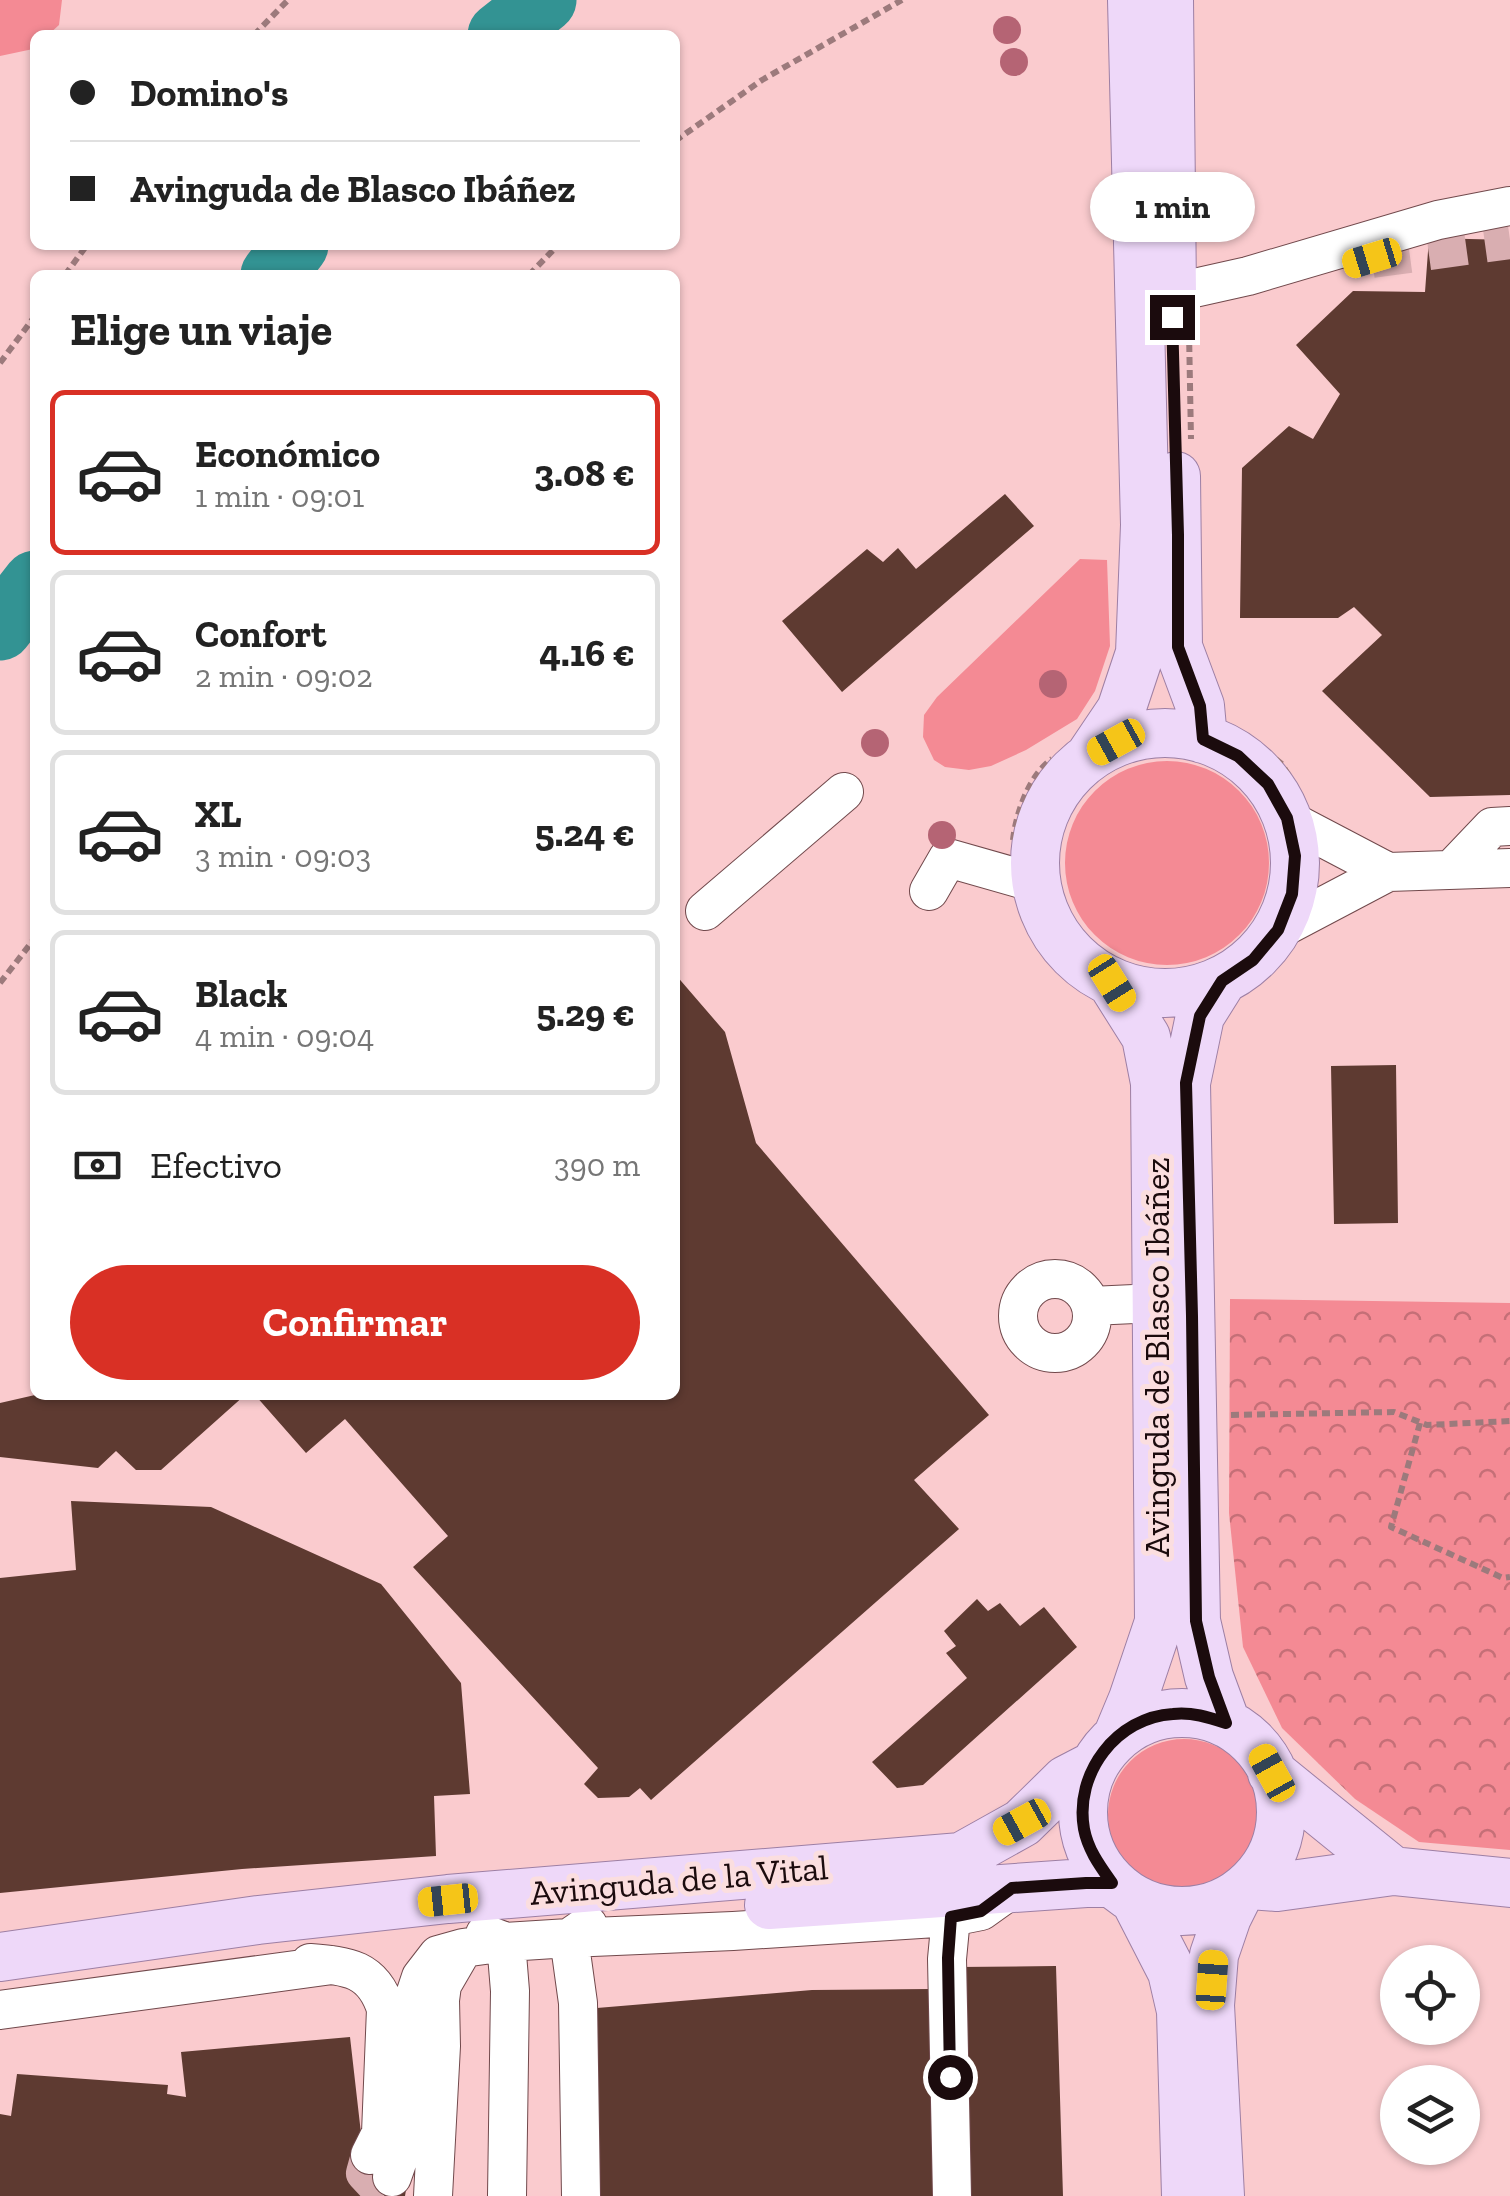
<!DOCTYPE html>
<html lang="es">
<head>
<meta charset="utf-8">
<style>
	:root { --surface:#fff; --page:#f6f6f6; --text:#222; --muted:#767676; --line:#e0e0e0; --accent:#d93025 }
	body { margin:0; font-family:"Zilla Slab",serif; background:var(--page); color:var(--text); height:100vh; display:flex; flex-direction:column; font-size:38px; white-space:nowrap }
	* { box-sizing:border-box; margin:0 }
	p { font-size:32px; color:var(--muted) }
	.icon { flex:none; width:55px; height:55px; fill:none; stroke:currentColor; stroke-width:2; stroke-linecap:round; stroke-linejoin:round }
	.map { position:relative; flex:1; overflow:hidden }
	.panel { position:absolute; left:30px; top:270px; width:650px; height:1130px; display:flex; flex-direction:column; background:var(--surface); border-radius:15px; box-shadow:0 2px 8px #0004 }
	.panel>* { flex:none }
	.guide { position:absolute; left:30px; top:30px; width:650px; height:220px; border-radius:15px; box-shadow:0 2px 8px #0004; display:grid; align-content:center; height:220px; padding:0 40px; background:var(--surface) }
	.controls { position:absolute; left:1380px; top:1945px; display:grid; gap:20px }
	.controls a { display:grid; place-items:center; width:100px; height:100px; border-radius:50%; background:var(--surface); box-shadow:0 2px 8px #0004; font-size:50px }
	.end { position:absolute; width:45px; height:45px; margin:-22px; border:12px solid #1b0b0d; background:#fff; box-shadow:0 0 0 5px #fff }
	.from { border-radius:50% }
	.bubble { position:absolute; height:70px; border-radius:35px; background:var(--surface); box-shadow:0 2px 8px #0004; font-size:32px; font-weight:800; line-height:70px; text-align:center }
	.car { position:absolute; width:30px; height:60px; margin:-30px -15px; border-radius:12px; box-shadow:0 0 8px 2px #0007; background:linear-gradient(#f5c518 24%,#345 0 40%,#f5c518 0 76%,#345 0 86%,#f5c518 0) }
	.guide b { display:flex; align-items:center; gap:35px; height:95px; font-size:38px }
	.guide b+b { border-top:2px solid var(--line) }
	.guide i { width:25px; height:25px; background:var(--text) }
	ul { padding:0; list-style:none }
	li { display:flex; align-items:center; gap:30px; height:165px; margin:0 20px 15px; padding:0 20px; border:5px solid var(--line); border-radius:15px }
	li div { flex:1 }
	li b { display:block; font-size:38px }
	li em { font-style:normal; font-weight:800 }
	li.on { border-color:var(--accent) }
	li>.icon { width:90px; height:90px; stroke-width:1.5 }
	h2 { padding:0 40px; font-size:45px; line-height:120px }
	.pay { display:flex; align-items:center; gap:25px; height:110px; padding:0 40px; font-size:38px }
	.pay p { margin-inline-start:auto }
	.cta { display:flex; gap:20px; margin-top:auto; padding:20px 40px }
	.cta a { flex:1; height:115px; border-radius:60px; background:var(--accent); color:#fff; font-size:40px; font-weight:800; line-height:115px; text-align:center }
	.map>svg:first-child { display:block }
	.park { fill:url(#park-crowns) }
	.garden { fill:#f48a94 }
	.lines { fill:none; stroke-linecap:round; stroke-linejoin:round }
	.river { stroke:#339393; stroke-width:65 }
	.building { fill:#5e3a31 }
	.minor-tunnel { stroke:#d9aeb1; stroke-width:38; stroke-dasharray:38 19; stroke-linecap:butt }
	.minor-casing { stroke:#71494c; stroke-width:40 }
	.major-casing { stroke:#9d7fa4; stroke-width:50 }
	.path { stroke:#9c7a7c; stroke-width:6; stroke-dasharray:8 5; stroke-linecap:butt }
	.minor { stroke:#fff; stroke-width:38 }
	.major { stroke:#eed8f9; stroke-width:48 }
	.tree { fill:#b56474 }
	.route { stroke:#1b0b0d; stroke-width:12 }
	.labels { text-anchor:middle; stroke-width:10; stroke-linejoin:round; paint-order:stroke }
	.street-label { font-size:35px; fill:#1b0b0d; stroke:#fbdedf }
</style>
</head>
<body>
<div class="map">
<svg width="1510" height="2196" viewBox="0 0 1510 2196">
	<defs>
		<pattern id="park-crowns" width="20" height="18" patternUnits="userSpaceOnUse" patternTransform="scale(2.5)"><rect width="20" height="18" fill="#f48a94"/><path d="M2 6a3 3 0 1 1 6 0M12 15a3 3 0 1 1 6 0" fill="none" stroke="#c56f77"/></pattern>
	</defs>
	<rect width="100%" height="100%" fill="#facbce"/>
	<path class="park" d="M 1230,1299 L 1510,1303 L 1510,1850 L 1419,1842 L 1355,1799 L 1282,1728 L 1243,1647 L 1229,1513 Z"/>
	<path class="garden" d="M 0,0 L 62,0 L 59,25 L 48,35 L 35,35 L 35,47 L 33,49 L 0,56 Z
		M 1080,559 L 1107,560 L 1110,646 L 1095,691 L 1077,719 L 1026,750 L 991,766 L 969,770 L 945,767 L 934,760 L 923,737 L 924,715 L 937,697 Z
		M1065 863a102 102 0 1 1 204 0a102 102 0 1 1-204 0Z
		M1108 1815a76 76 0 1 1 152 0a76 76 0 1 1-152 0Z"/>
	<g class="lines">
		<path class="river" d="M 500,35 L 544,0
			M 273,275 L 296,245
			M 0,628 L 35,583"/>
	</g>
	<path class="building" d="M 1429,238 L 1510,240 L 1510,795 L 1430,797 L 1322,691 L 1382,635 L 1354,607 L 1338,618 L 1240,618 L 1242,468 L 1289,426 L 1313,439 L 1340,394 L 1296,345 L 1353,291 L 1425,292 Z
		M 1005,494 L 1034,526 L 842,692 L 782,621 L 867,549 L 883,562 L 898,548 L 916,569 Z
		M 675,974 L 725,1032 L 756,1143 L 989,1415 L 914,1480 L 959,1529 L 651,1800 L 640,1788 L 629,1797 L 598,1798 L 584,1784 L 598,1768 L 413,1567 L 448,1536 L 345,1419 L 306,1453 L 255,1395 L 675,1395 Z
		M 1396,1065 L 1398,1223 L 1334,1224 L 1331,1066 Z
		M 35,1395 L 245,1395 L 161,1470 L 136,1470 L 116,1451 L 98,1468 L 0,1457 L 0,1403 Z
		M 71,1501 L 211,1507 L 381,1584 L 461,1683 L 470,1794 L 434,1796 L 436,1856 L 242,1869 L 0,1893 L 0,1578 L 76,1570 Z
		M 977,1599 L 988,1611 L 1000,1603 L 1020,1626 L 1044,1607 L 1077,1647 L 923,1785 L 897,1788 L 872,1762 L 967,1678 L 946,1653 L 956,1646 L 944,1631 Z
		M 1056,1966 L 1063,2196 L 963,2196 L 958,1967 Z
		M 931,1989 L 935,2196 L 591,2196 L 585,2009 L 812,1990 Z
		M 350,2037 L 367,2186 L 406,2190 L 405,2196 L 0,2196 L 0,2114 L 11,2116 L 17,2074 L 168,2085 L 167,2094 L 186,2097 L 181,2052 Z"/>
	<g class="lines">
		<path class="minor-tunnel" d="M 1372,259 L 1510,240
			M 370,2155 L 365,2173 L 378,2187 L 392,2177"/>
		<g class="minor-casing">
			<path id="minor" d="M 1172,293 L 1248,276 L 1438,220 L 1510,206
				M 1287,819 L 1388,872
				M 1451,870 L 1492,827 L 1510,826
				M 929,891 L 948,858 L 1036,883
				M 705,911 L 844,792
				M 1278,930 L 1388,872 L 1510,868
				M1018 1316a37 37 0 1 1 74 0a37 37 0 1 1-74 0Z
				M 1091,1306 L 1156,1303
				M 951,1917 L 947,1959 L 952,2196
				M 485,1934 L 506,1942 L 510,1991 L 507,2196
				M 310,1963 C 348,1966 373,1968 386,2009 L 381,2133 L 370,2155
				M 0,2010 L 332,1965
				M 392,2177 L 405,2140 L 413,2001 L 421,1977 L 438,1955 L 463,1948 L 506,1942 L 569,1938 L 588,1925
				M 433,2196 L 441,2046 L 440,2000 L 442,1985 L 460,1954
				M 581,2196 L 578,2003 L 569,1938 L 733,1931 L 951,1917 L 981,1911 L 1002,1896"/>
		</g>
		<g class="major-casing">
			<path id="major" d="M 1169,0 L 1172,294
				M 1176,476 L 1178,647 L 1200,706 L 1203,739
				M1035 863a130 130 0 1 1 260 0a130 130 0 1 1-260 0Z
				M 1090,756 L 1121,710 L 1140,653 L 1145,525 L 1132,0
				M 1222,981 L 1200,1016 L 1186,1083 L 1196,1621 L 1209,1677 L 1226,1723
				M 1112,983 L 1146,1037 L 1155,1083 L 1156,1203 L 1159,1622 L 1133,1699 L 1118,1735
				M1083 1812a99 99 0 1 1 198 0a99 99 0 1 1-198 0Z
				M 1272,1773 L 1393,1871
				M 1250,1885 L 1277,1887 L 1393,1871 L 1510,1883
				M 1135,1900 L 1172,1972 L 1181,2011 L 1186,2196
				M 769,1905 L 1086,1883 L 1112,1883
				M 0,1957 L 258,1920 L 448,1899 L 961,1857 L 1022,1823 L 1066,1780 L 1093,1766
				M 1220,2196 L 1210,2005 L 1214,1955 L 1227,1917 L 1238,1895"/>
		</g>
		<path class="path" d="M 254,35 L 288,0
			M 675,141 L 762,80 L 902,0
			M 65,275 L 87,245
			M 529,275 L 558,245
			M 1189,331 L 1191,439
			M 0,363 L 35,316
			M 1245,735 L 1282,764 L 1294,786
			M 1013,840 C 1016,813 1029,775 1052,759
			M 1023,915 C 1032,940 1055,962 1075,977
			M 0,983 L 35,938
			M 1231,1415 L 1394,1412 L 1427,1425 L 1510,1421
			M 1420,1423 L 1391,1527 L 1503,1578 L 1510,1577"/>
		<use href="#minor" class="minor"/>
		<use href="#major" class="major"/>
	</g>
	<g class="tree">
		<circle cx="1007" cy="30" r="14"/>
		<circle cx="1014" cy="62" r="14"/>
		<circle cx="1053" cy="684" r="14"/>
		<circle cx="875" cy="743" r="14"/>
		<circle cx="942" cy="835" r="14"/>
	</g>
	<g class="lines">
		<path class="route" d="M 950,2077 L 948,1958 L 951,1917 L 981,1911 L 1012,1888 L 1086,1883 L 1112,1883 C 1100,1866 1088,1850 1084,1829 C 1074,1773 1117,1717 1173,1714 C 1192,1712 1208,1717 1226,1723 L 1209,1677 L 1196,1621 L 1192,1316 L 1186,1083 L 1200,1016 L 1222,981 L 1253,960 L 1278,930 L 1292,894 L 1295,856 L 1287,818 L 1268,784 L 1238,756 L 1203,739 L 1200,706 L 1178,647 L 1178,535 L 1172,317"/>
	</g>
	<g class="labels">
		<g class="street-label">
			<text transform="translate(1157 1357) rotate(-90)" y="12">Avinguda de Blasco Ibáñez</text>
			<text transform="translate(679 1880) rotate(-5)" y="12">Avinguda de la Vital</text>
		</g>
	</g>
</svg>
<div class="controls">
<a><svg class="icon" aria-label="locate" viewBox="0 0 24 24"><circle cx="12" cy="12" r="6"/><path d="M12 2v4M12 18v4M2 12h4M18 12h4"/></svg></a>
<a><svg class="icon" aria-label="layers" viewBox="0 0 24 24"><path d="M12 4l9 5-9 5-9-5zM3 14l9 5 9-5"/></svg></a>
</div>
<i class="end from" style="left:950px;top:2077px"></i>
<i class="end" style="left:1172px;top:317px"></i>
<div class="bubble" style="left:1090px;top:172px;width:165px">1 min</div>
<i class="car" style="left:1372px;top:258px;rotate:253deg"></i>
<i class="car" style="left:1116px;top:742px;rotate:241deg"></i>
<i class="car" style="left:1112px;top:983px;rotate:148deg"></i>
<i class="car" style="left:1272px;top:1773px;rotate:331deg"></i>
<i class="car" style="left:1022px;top:1822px;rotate:241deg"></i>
<i class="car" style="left:448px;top:1900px;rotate:264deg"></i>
<i class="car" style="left:1212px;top:1980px;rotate:4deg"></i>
<div class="guide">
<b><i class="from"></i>Domino's</b>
<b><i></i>Avinguda de Blasco Ibáñez</b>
</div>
<section class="panel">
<h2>Elige un viaje</h2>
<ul>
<li class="on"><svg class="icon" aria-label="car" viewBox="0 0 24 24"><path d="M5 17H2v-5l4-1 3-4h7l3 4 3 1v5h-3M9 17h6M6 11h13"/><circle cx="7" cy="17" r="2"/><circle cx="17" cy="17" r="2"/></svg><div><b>Económico</b><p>1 min · 09:01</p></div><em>3.08 €</em></li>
<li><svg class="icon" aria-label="car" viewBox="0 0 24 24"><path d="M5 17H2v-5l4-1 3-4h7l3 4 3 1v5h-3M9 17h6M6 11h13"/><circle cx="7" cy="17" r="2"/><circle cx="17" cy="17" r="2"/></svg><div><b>Confort</b><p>2 min · 09:02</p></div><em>4.16 €</em></li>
<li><svg class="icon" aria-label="car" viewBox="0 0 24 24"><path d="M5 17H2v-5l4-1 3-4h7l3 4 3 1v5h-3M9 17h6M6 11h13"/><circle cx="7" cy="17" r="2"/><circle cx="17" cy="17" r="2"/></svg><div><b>XL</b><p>3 min · 09:03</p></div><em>5.24 €</em></li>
<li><svg class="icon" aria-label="car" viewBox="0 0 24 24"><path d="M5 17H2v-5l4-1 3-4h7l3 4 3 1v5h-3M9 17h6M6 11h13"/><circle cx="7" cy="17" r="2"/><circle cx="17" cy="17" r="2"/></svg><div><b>Black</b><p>4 min · 09:04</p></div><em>5.29 €</em></li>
</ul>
<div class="pay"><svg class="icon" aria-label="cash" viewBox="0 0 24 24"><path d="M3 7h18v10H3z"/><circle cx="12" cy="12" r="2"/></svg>Efectivo<p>390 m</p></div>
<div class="cta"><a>Confirmar</a></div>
</section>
</div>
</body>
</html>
